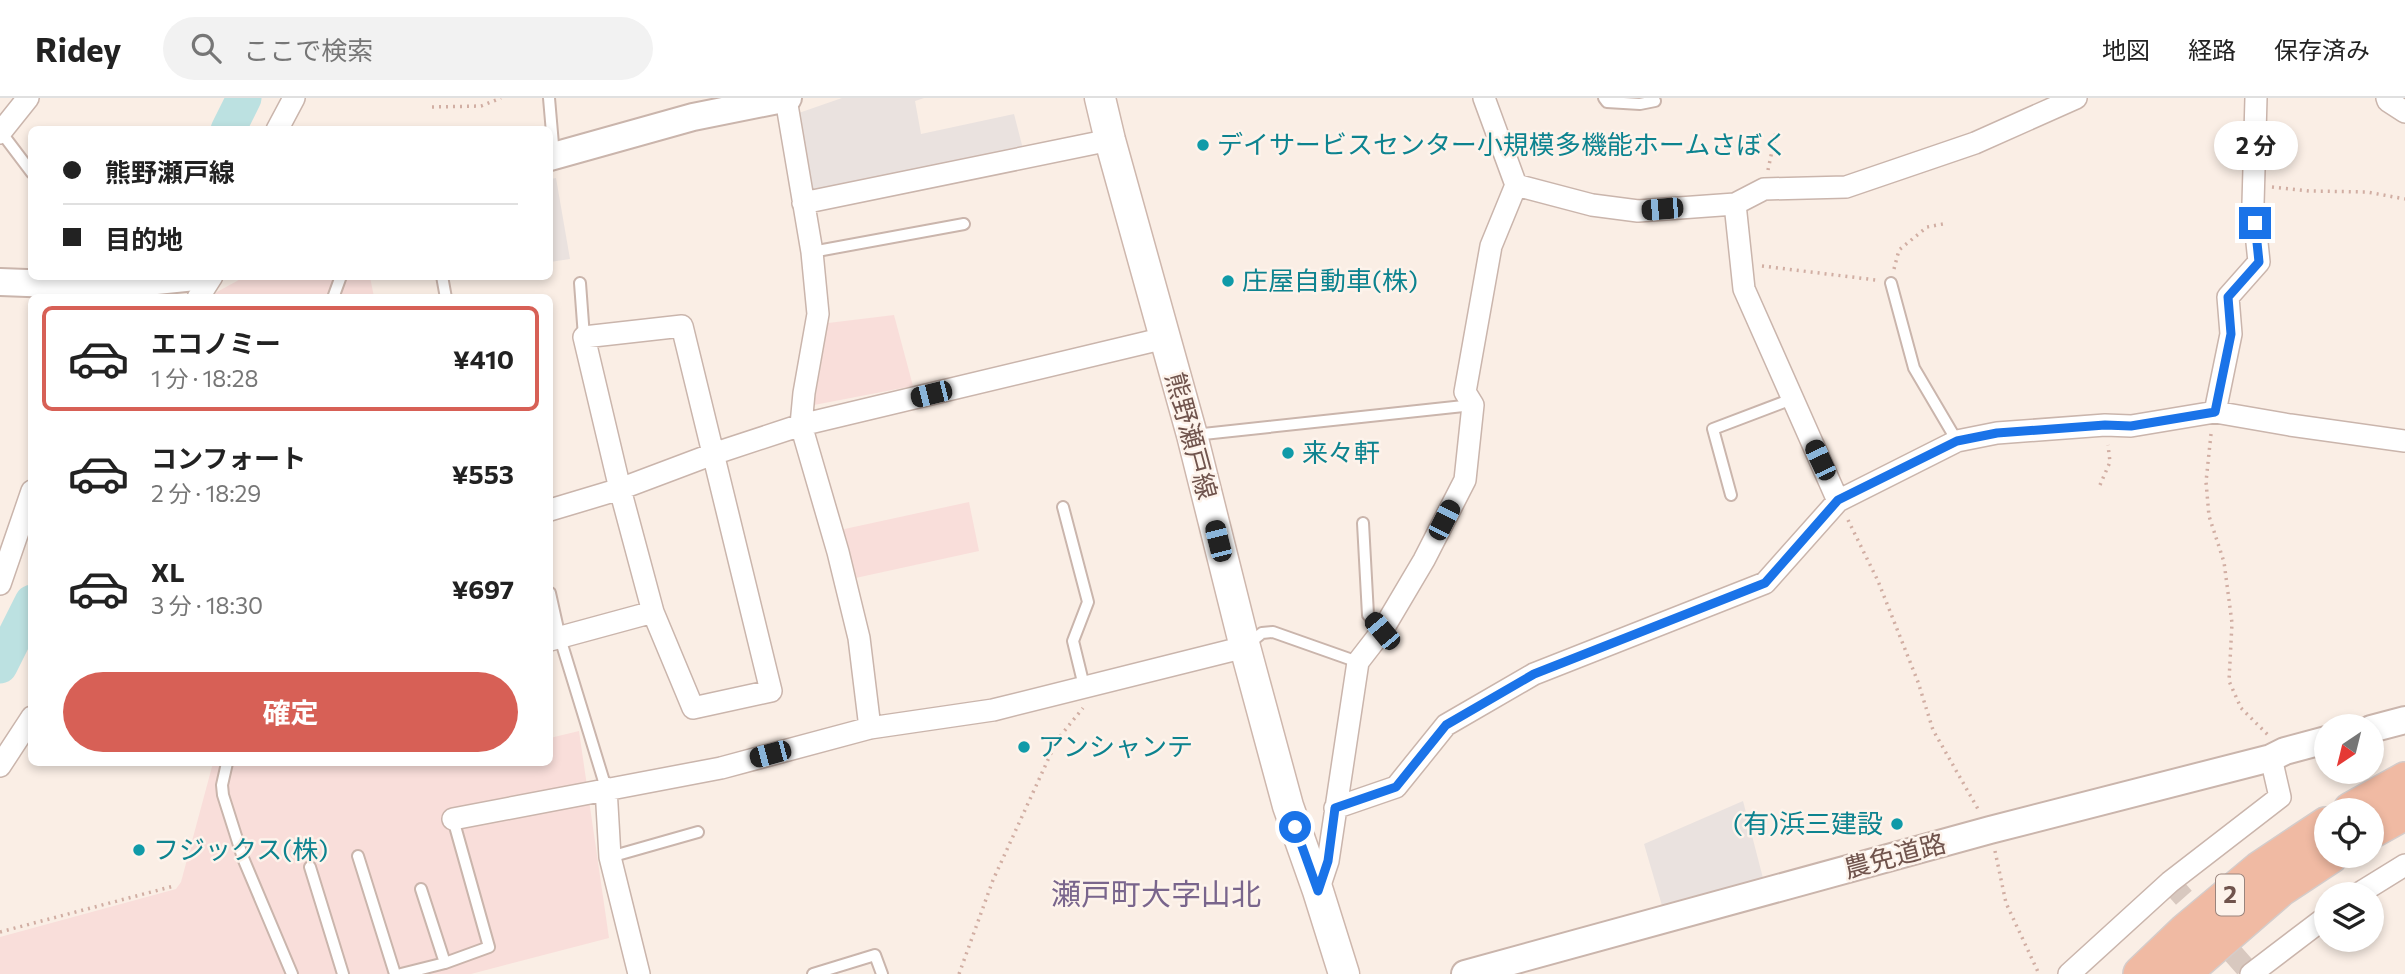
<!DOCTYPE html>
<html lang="ja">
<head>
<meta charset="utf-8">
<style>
	:root { --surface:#fff; --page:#f2f2f2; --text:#222; --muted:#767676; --line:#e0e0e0; --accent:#d76056 }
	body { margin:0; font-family:Commissioner,"Noto Sans JP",sans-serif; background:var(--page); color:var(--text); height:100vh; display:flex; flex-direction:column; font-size:26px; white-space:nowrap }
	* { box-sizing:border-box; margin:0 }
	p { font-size:23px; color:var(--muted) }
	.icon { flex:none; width:38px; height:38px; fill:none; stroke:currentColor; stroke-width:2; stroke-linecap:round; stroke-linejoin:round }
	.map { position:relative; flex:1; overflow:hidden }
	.side { position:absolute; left:28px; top:196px; width:525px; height:472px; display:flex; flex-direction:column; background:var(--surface); border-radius:10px; box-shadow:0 4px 10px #0003 }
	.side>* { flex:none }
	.banner { position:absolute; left:28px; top:28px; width:525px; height:154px; border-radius:10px; box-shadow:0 4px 10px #0003; display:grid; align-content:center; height:154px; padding:0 35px; background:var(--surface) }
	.needle { width:46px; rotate:215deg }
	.controls { position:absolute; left:2314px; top:616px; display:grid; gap:14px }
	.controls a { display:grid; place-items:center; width:70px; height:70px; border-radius:50%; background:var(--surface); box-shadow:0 4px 10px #0003; font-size:35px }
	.end { position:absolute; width:32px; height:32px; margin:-16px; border:9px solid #1a73e8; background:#fff; box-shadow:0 0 0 4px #fff }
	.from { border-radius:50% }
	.bubble { position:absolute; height:49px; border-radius:24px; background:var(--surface); box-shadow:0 4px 10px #0003; font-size:23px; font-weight:700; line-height:49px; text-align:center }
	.car { position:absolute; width:21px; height:42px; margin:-21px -10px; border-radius:9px; box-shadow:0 0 5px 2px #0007; background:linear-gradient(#222 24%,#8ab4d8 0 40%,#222 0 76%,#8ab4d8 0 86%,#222 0) }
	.banner b { display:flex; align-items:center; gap:24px; height:66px; font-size:26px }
	.banner b+b { border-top:2px solid var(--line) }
	.banner i { width:18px; height:18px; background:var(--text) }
	ul { padding:12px 0 0; list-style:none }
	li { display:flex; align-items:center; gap:21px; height:105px; margin:0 14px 10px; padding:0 21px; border:4px solid transparent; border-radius:10px }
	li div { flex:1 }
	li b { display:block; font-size:26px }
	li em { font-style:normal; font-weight:700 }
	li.active { border-color:var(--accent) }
	li>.icon { width:63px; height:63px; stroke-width:1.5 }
	.primary-button { display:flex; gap:14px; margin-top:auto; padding:14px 35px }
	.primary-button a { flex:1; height:80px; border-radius:42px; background:var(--accent); color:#fff; font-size:28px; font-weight:700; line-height:80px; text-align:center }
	header { display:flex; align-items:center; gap:42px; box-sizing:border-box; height:98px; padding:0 35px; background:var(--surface); border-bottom:2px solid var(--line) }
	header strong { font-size:33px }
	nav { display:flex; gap:38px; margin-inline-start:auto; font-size:24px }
	.search { width:490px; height:63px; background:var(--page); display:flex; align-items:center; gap:18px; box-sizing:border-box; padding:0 24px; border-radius:38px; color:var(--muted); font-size:26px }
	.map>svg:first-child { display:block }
	.commercial { fill:#f9deda }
	.industrial { fill:#eae2df }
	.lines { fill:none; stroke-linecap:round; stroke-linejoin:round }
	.river { stroke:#bce1e1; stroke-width:35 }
	.minor-tunnel { stroke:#d8c8bf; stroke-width:21; stroke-dasharray:21 10; stroke-linecap:butt }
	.service-casing { stroke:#cab5ac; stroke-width:14 }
	.minor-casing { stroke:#cab5ac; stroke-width:24 }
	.tertiary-casing { stroke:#cab5ac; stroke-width:30 }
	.secondary-casing { stroke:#ceb7ad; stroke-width:33 }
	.trunk-casing { stroke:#d4ccca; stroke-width:38 }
	.path { stroke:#d1aea3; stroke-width:3.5; stroke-dasharray:2 5; stroke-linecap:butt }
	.service { stroke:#fff; stroke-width:10 }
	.minor { stroke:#fff; stroke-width:21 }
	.tertiary { stroke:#fff; stroke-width:26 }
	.secondary { stroke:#fff; stroke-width:30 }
	.trunk { stroke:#f0baa3; stroke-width:35 }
	.route { stroke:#1a73e8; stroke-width:9 }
	.culture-dot { fill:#0f9aa8; stroke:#fdf3eb; stroke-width:2.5 }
	.labels { text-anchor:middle; stroke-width:5; stroke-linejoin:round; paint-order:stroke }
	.shield { fill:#fdf3eb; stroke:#9a847c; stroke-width:2 }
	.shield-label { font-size:24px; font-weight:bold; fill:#70544d }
	.culture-label { font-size:26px; fill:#0d838f; stroke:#fdf3eb; text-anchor:start }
	.street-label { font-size:26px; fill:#70544d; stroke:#fdf3eb }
	.quarter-label { font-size:30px; fill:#79658c; stroke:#fdf3eb }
</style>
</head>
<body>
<header>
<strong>Ridey</strong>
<div class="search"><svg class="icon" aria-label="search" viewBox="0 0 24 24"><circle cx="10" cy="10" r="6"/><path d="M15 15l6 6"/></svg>ここで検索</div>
<nav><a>地図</a><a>経路</a><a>保存済み</a></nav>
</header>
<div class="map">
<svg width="2405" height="876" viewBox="0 0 2405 876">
	<rect width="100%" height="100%" fill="#faeee5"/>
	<path class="commercial" d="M 246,178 L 370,179 L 374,199 L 206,200 Z
		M 894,217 L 913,288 L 814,307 L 828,225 Z
		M 969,404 L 979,453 L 851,481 L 840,432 Z
		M 579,633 L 609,840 L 471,876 L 0,876 L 0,839 L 176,791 L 181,784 L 213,665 L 435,665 L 436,667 L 445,665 L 550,665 L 550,640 Z"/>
	<path class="industrial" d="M 842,0 L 924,0 L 915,3 L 921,36 L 1014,16 L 1023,51 L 808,95 L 793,17 Z
		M 556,80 L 570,161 L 550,164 L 550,81 Z
		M 1743,703 L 1764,784 L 1663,811 L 1644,746 Z"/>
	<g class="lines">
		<path class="river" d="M 228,32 L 244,0
			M 0,568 L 32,504"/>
		<path class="minor-tunnel" d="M 2170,784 L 2251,876"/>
		<g class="service-casing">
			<path id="service" d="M 549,0 L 554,58
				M 1604,0 L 1607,4 L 1640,6 L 1655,3
				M 1,34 L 32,75
				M 812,154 L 964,126
				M 442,178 L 446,200
				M 580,185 L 584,239
				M 1891,185 L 1914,270 L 1957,343
				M 333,200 L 341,178
				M 1194,337 L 1473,307
				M 1731,397 L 1713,331 L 1792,301
				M 1063,409 L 1088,504 L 1073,543 L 1084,588
				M 1363,425 L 1368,517 L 1382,533
				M 550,495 L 560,540 L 606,690
				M 1247,547 L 1262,535 L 1273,534 L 1358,564
				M 227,665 L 222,687 L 223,697 L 243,760 L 292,876
				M 358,758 L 395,876
				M 610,759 L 698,734
				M 310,769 L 343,876
				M 421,791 L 445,865
				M 401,876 L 445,865 L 489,849 L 453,721
				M 813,876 L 875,857 L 882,876"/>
		</g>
		<g class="minor-casing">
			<path id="minor" d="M 2387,0 L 2388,3 L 2405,14
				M 786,1 L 812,154 L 818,216 L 804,295 L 801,327 L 838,454 L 859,540 L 870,630
				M 277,32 L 294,0
				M 0,35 L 28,0
				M 1516,87 L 1592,107 L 1638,113 L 1735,106 L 1764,91 L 1846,89 L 1975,45 L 2076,0
				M 803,105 L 1110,42
				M 1735,106 L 1744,191 L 1838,403
				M 198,200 L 212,178
				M 682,228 L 771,593 L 693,610 L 653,514 L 620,391 L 584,239 Z
				M 2215,314 L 2231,236 L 2228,199 L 2259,164 L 2253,106 L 2256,0
				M 550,412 L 620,391 L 713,356 L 801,327 L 1165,240
				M 0,486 L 32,393
				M 550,542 L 653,514
				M 0,668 L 32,619
				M 606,690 L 610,759 L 639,876
				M 1335,710 L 1396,689 L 1446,627 L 1534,576 L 1765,485 L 1838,403 L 1957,343 L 1997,335 L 2105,327 L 2131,328 L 2215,314 L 2290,327 L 2405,343
				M 453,721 L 721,670 L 870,630 L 993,612 L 1245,549
				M 1318,793 L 1328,763 L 1358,564 L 1382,533 L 1424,462 L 1465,382 L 1473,307 L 1465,294 L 1491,148 L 1516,87 L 1484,0
				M 2358,796 L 2405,767
				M 2069,876 L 2170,784 L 2280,699 L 2271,660
				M 2251,876 L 2326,819"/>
		</g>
		<g class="tertiary-casing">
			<path id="tertiary" d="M 550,59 L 693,19 L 788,0
				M 0,184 L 107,188 L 205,178
				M 2371,631 L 2405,622
				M 1465,876 L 1990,732 L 2271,660 L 2285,653 L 2326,642"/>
		</g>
		<g class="secondary-casing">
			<path id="secondary" d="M 1100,0 L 1110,42 L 1192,337 L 1245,549 L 1288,708 L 1318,793 L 1344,876"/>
		</g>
		<g class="trunk-casing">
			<path id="trunk" d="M 2351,712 L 2405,682
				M 2371,733 L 2405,714
				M 2141,876 L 2186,833 L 2260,771 L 2326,727
				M 2182,876 L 2280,791 L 2330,758"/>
		</g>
		<path class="path" d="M 432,9 L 481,8 L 501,0
			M 1768,72 L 1776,34
			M 2272,89 L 2309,93 L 2367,94 L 2405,101
			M 1762,168 L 1876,182
			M 1894,171 L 1899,152 L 1927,129 L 1943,126
			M 2211,336 L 2206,384 L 2209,418 L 2224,464 L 2232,525 L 2229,583 L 2241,610 L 2268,637
			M 2100,387 L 2110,364 L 2108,347
			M 1848,422 L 1878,483 L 1918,584 L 1933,632 L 1978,711
			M 1995,753 L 2006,805 L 2039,876
			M 0,834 L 174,788
			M 959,876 L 993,782 L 1057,642 L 1083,610"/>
		<use href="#service" class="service"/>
		<use href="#minor" class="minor"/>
		<use href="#tertiary" class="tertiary"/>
		<use href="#secondary" class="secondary"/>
		<use href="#trunk" class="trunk"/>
	</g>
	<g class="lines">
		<path class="route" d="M 1295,729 L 1318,793 L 1328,763 L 1335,710 L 1396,689 L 1446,627 L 1534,576 L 1765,485 L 1838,402 L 1957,343 L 1997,335 L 2105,327 L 2131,328 L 2215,314 L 2231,236 L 2228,199 L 2259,164 L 2255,125"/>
	</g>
	<g class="culture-dot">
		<circle cx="1203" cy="47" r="7"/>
		<circle cx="1228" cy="183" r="7"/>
		<circle cx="1288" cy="355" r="7"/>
		<circle cx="1024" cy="649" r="7"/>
		<circle cx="1897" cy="726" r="7"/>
		<circle cx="139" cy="752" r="7"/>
	</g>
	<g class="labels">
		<rect class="shield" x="2216" y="776.5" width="28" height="41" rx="5"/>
		<g class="shield-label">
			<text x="2230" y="805">2</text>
		</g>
		<g class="culture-label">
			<text x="1217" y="56">デイサービスセンター小規模多機能ホームさぼく</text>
			<text x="1242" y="192">庄屋自動車(株)</text>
			<text x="1302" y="364">来々軒</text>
			<text x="1038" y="658">アンシャンテ</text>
			<text x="1883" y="735" text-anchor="end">(有)浜三建設</text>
			<text x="153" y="761">フジックス(株)</text>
		</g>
		<g class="street-label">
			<text transform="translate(1191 338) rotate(75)" y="9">熊野瀬戸線</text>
			<text transform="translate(1895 758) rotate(-15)" y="9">農免道路</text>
		</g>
		<g class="quarter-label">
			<text x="1156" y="807">瀬戸町大字山北</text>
		</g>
	</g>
</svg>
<div class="controls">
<a><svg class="needle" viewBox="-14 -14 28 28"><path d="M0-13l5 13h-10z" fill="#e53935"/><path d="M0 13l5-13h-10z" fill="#767676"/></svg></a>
<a><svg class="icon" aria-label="locate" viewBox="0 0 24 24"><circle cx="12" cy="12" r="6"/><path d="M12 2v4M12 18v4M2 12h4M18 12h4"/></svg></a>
<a><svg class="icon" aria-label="layers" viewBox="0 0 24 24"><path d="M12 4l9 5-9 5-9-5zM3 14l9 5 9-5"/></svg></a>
</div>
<i class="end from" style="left:1295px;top:729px"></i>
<i class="end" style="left:2255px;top:125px"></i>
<div class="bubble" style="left:2214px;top:23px;width:84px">2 分</div>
<i class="car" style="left:1662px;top:111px;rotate:265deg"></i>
<i class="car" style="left:931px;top:296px;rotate:256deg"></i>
<i class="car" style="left:1820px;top:362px;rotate:335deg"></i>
<i class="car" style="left:1444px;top:422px;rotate:27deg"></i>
<i class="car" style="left:1218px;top:443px;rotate:346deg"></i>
<i class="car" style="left:1382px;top:533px;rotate:320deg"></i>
<i class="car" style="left:770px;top:656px;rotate:255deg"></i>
<div class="banner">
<b><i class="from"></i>熊野瀬戸線</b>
<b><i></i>目的地</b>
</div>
<section class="side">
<ul>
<li class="active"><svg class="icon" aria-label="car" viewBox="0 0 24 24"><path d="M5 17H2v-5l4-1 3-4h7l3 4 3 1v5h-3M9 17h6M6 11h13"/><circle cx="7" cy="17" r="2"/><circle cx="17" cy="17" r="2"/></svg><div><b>エコノミー</b><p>1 分 · 18:28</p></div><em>¥410</em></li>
<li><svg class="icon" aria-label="car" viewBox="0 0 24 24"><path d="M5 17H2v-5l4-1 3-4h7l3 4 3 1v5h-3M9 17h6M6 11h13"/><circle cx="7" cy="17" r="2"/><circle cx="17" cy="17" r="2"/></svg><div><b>コンフォート</b><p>2 分 · 18:29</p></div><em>¥553</em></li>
<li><svg class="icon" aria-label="car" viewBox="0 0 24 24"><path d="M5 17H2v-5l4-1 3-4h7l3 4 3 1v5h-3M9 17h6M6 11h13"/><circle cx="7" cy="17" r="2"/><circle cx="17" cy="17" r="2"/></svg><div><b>XL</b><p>3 分 · 18:30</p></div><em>¥697</em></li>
</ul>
<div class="primary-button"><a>確定</a></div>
</section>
</div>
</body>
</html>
